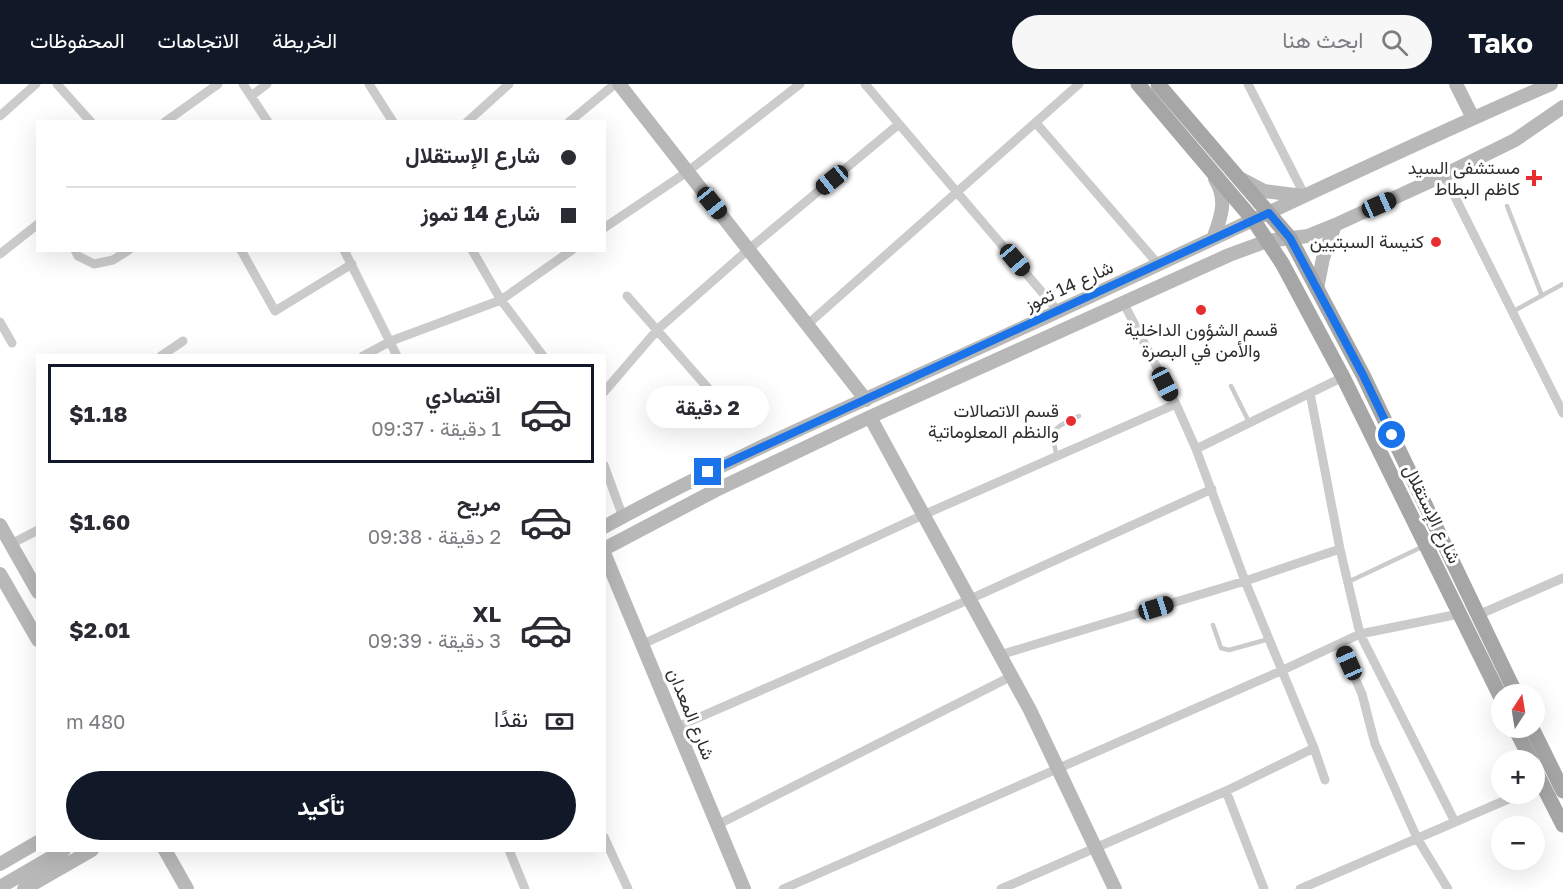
<!DOCTYPE html>
<html lang="ar">
<head>
<meta charset="utf-8">
<style>
	:root { --surface:#fff; --page:#f7f7f7; --text:#2b2b33; --muted:#7c7c81; --line:#e1e1e2; --accent:#111827 }
	body { margin:0; font-family:"Golos Text",Vazirmatn,sans-serif; background:var(--page); color:var(--text); direction:rtl; height:100vh; display:flex; flex-direction:column; font-size:22px; white-space:nowrap }
	* { box-sizing:border-box; margin:0 }
	p { font-size:20px; color:var(--muted) }
	.icon { flex:none; width:33px; height:33px; fill:none; stroke:currentColor; stroke-width:2; stroke-linecap:round; stroke-linejoin:round }
	.map { position:relative; flex:1; overflow:hidden; direction:ltr }
	.details { position:absolute; left:36px; top:270px; width:570px; height:498px; display:flex; flex-direction:column; background:var(--surface); border-radius:0px; box-shadow:0 6px 24px #0002; direction:rtl }
	.details>* { flex:none }
	.guide { position:absolute; left:36px; top:36px; width:570px; height:132px; border-radius:0px; box-shadow:0 6px 24px #0002; direction:rtl; display:grid; align-content:center; height:132px; padding:0 30px; background:var(--surface) }
	.needle { width:39px; rotate:12deg }
	.fabs { position:absolute; left:1491px; top:600px; display:grid; gap:12px }
	.fabs a { display:grid; place-items:center; width:54px; height:54px; border-radius:50%; background:var(--surface); box-shadow:0 6px 24px #0002; font-size:30px }
	.end { position:absolute; width:27px; height:27px; margin:-14px; border:8px solid #1a73e8; background:#fff; box-shadow:0 0 0 3px #fff }
	.from { border-radius:50% }
	.bubble { position:absolute; height:42px; border-radius:21px; background:var(--surface); box-shadow:0 6px 24px #0002; font-size:20px; font-weight:700; line-height:42px; text-align:center; direction:rtl }
	.car { position:absolute; width:18px; height:36px; margin:-18px -9px; border-radius:8px; box-shadow:0 0 4px 2px #0007; background:linear-gradient(#222 24%,#8ab4d8 0 40%,#222 0 76%,#8ab4d8 0 86%,#222 0) }
	.guide b { display:flex; align-items:center; gap:21px; height:57px; font-size:22px }
	.guide b+b { border-top:2px solid var(--line) }
	.guide i { width:15px; height:15px; background:var(--text) }
	ul { padding:10px 0 0; list-style:none }
	li { display:flex; align-items:center; gap:18px; height:99px; margin:0 12px 9px; padding:0 18px; border:3px solid transparent; border-radius:0px }
	li div { flex:1 }
	li b { display:block; font-size:22px }
	li em { font-style:normal; font-weight:700 }
	li.current { border-color:var(--accent) }
	li>.icon { width:54px; height:54px; stroke-width:1.5 }
	.pay { display:flex; align-items:center; gap:15px; height:66px; padding:0 30px; font-size:22px }
	.pay p { margin-inline-start:auto }
	.button { display:flex; gap:12px; margin-top:auto; padding:12px 30px }
	.button a { flex:1; height:69px; border-radius:36px; background:var(--accent); color:#fff; font-size:24px; font-weight:700; line-height:69px; text-align:center }
	header { display:flex; align-items:center; gap:36px; box-sizing:border-box; height:84px; padding:0 30px; background:var(--accent); color:#fff }
	header strong { font-size:28px }
	nav { display:flex; gap:33px; margin-inline-start:auto; font-size:21px }
	.search { width:420px; height:54px; background:var(--page); display:flex; align-items:center; gap:15px; box-sizing:border-box; padding:0 21px; border-radius:33px; color:var(--muted); font-size:22px }
	.map>svg:first-child { display:block }
	.lines { fill:none; stroke-linecap:round; stroke-linejoin:round }
	.lane { stroke:#cbcbcb; stroke-width:4.5 }
	.street { stroke:#cbcbcb; stroke-width:9 }
	.secondary { stroke:#b8b8b8; stroke-width:14 }
	.primary { stroke:#a6a6a6; stroke-width:15 }
	.route { stroke:#1a73e8; stroke-width:8 }
	.poi-dot { fill:#e82d31; stroke:#fff; stroke-width:2 }
	.labels { text-anchor:middle; stroke-width:6; stroke-linejoin:round; paint-order:stroke }
	.poi-label { font-size:18px; fill:#2e2e2e; stroke:#fff; text-anchor:end }
	.street-label { font-size:18px; fill:#2e2e2e; stroke:#fff }
</style>
</head>
<body>
<header>
<strong>Tako</strong>
<div class="search"><svg class="icon" aria-label="search" viewBox="0 0 24 24"><circle cx="10" cy="10" r="6"/><path d="M15 15l6 6"/></svg>ابحث هنا</div>
<nav><a>الخريطة</a><a>الاتجاهات</a><a>المحفوظات</a></nav>
</header>
<div class="map">
<svg width="1563" height="805" viewBox="0 0 1563 805">
	<rect width="100%" height="100%" fill="#fff"/>
	<g class="lines">
		<path class="lane" d="M 1507,122 L 1542,212
			M 1512,228 L 1563,200
			M 1231,302 L 1249,338
			M 1057,372 C 1049,343 1053,345 1079,332
			M 1348,498 L 1424,462
			M 1213,541 L 1221,564 L 1229,566 L 1269,555"/>
		<path class="street" d="M 57,0 L 91,38
			M 243,0 L 268,38
			M 369,0 L 393,38
			M 865,0 L 1058,227
			M 1248,0 L 1305,112
			M 251,12 L 267,0
			M 0,32 L 36,0
			M 165,38 L 218,0
			M 467,38 L 509,0
			M 569,38 L 615,0
			M 1036,39 L 1158,180
			M 1444,91 L 1563,329
			M 604,144 L 687,88 L 800,0
			M 75,166 L 78,172 L 94,180 L 113,176 L 129,166
			M 241,166 L 275,227 L 352,180
			M 344,166 L 397,272
			M 472,166 L 501,216 L 543,272
			M 0,170 L 38,140
			M 627,212 L 714,311
			M 1123,218 L 1176,320 L 1196,365 L 1245,497 L 1314,664 L 1325,696
			M 0,238 L 12,259
			M 808,240 L 1079,0
			M 161,272 L 183,257
			M 363,272 L 391,257 L 501,216 L 572,166
			M 604,308 L 658,245 L 749,165 L 899,40
			M 1310,309 L 1340,465 L 1360,550 L 1455,738
			M 1196,365 L 1343,293
			M 604,381 L 623,433
			M 11,460 L 38,446
			M 1478,531 L 1563,494
			M 643,560 L 923,431 L 1176,320
			M 1340,560 L 1362,610 L 1375,660 L 1417,754 L 1448,805
			M 1000,571 L 1245,497 L 1340,465
			M 677,643 L 968,516 L 1212,405
			M 1226,707 L 1264,805
			M 717,741 L 1012,592
			M 604,753 L 628,805
			M 509,766 L 525,805
			M 783,805 L 1283,586 L 1360,550 L 1459,530
			M 1001,805 L 1226,707 L 1314,664
			M 1300,805 L 1520,710"/>
		<path class="secondary" d="M 619,0 L 866,316
			M 1456,0 L 1473,34
			M 1241,95 L 1264,107 L 1303,112
			M 1213,155 C 1221,133 1228,116 1215,95
			M 1317,205 L 1323,174 L 1335,141
			M 870,333 L 1030,626 L 1115,805
			M 0,441 L 38,508
			M 604,443 C 739,368 882,309 1022,244 C 1198,163 1373,77 1551,0
			M 604,465 L 716,406 L 870,333 L 1229,171 L 1267,157 L 1308,152 L 1335,141 L 1444,91 L 1515,56 L 1563,23
			M 604,469 L 744,805
			M 0,490 L 38,556
			M 165,766 L 187,805
			M 0,780 L 38,758
			M 0,803 L 64,766
			M 24,805 L 92,766"/>
		<path class="primary" d="M 1138,0 L 1254,137 L 1282,179 L 1343,293 L 1502,616
			M 1158,0 L 1290,154 L 1363,291 L 1516,610
			M 1515,644 L 1531,676
			M 1532,644 L 1563,707
			M 1534,684 L 1563,741"/>
	</g>
	<g class="lines">
		<path class="route" d="M 708,388 L 1269,129 L 1290,154 L 1363,291 L 1392,351"/>
	</g>
	<g class="poi-dot">
		<path d="M1531 85h6v6h6v6h-6v6h-6v-6h-6v-6h6z"/>
		<circle cx="1436" cy="158" r="6"/>
		<circle cx="1201" cy="226" r="6"/>
		<circle cx="1071" cy="337" r="6"/>
	</g>
	<g class="labels">
		<g class="poi-label">
			<text x="1520" y="90">مستشفى السيد<tspan x="1520" dy="21">كاظم البطاط</tspan></text>
			<text x="1424" y="164">كنيسة السبتيين</text>
			<text x="1201" y="252" text-anchor="middle">قسم الشؤون الداخلية<tspan x="1201" dy="21">والأمن في البصرة</tspan></text>
			<text x="1059" y="333">قسم الاتصالات<tspan x="1059" dy="21">والنظم المعلوماتية</tspan></text>
		</g>
		<g class="street-label">
			<text transform="translate(1069 202) rotate(-25)" y="6">شارع 14 تموز</text>
			<text transform="translate(1432 430) rotate(64)" y="6">شارع الإستقلال</text>
			<text transform="translate(691 630) rotate(68)" y="6">شارع المعدان</text>
		</g>
	</g>
</svg>
<div class="fabs">
<a><svg class="needle" viewBox="-14 -14 28 28"><path d="M0-13l5 13h-10z" fill="#e53935"/><path d="M0 13l5-13h-10z" fill="#7c7c81"/></svg></a>
<a>+</a>
<a>−</a>
</div>
<i class="end from" style="left:1392px;top:351px"></i>
<i class="end" style="left:708px;top:388px"></i>
<div class="bubble" style="left:646px;top:302px;width:123px">2 دقيقة</div>
<i class="car" style="left:832px;top:96px;rotate:231deg"></i>
<i class="car" style="left:712px;top:119px;rotate:141deg"></i>
<i class="car" style="left:1379px;top:121px;rotate:66deg"></i>
<i class="car" style="left:1015px;top:176px;rotate:140deg"></i>
<i class="car" style="left:1165px;top:300px;rotate:153deg"></i>
<i class="car" style="left:1156px;top:524px;rotate:73deg"></i>
<i class="car" style="left:1349px;top:579px;rotate:336deg"></i>
<div class="guide">
<b><i class="from"></i>شارع الإستقلال</b>
<b><i></i>شارع 14 تموز</b>
</div>
<section class="details">
<ul>
<li class="current"><svg class="icon" aria-label="car" viewBox="0 0 24 24"><path d="M5 17H2v-5l4-1 3-4h7l3 4 3 1v5h-3M9 17h6M6 11h13"/><circle cx="7" cy="17" r="2"/><circle cx="17" cy="17" r="2"/></svg><div><b>اقتصادي</b><p>1 دقيقة · 09:37</p></div><em>$1.18</em></li>
<li><svg class="icon" aria-label="car" viewBox="0 0 24 24"><path d="M5 17H2v-5l4-1 3-4h7l3 4 3 1v5h-3M9 17h6M6 11h13"/><circle cx="7" cy="17" r="2"/><circle cx="17" cy="17" r="2"/></svg><div><b>مريح</b><p>2 دقيقة · 09:38</p></div><em>$1.60</em></li>
<li><svg class="icon" aria-label="car" viewBox="0 0 24 24"><path d="M5 17H2v-5l4-1 3-4h7l3 4 3 1v5h-3M9 17h6M6 11h13"/><circle cx="7" cy="17" r="2"/><circle cx="17" cy="17" r="2"/></svg><div><b>XL</b><p>3 دقيقة · 09:39</p></div><em>$2.01</em></li>
</ul>
<div class="pay"><svg class="icon" aria-label="cash" viewBox="0 0 24 24"><path d="M3 7h18v10H3z"/><circle cx="12" cy="12" r="2"/></svg>نقدًا<p>480 m</p></div>
<div class="button"><a>تأكيد</a></div>
</section>
</div>
</body>
</html>
